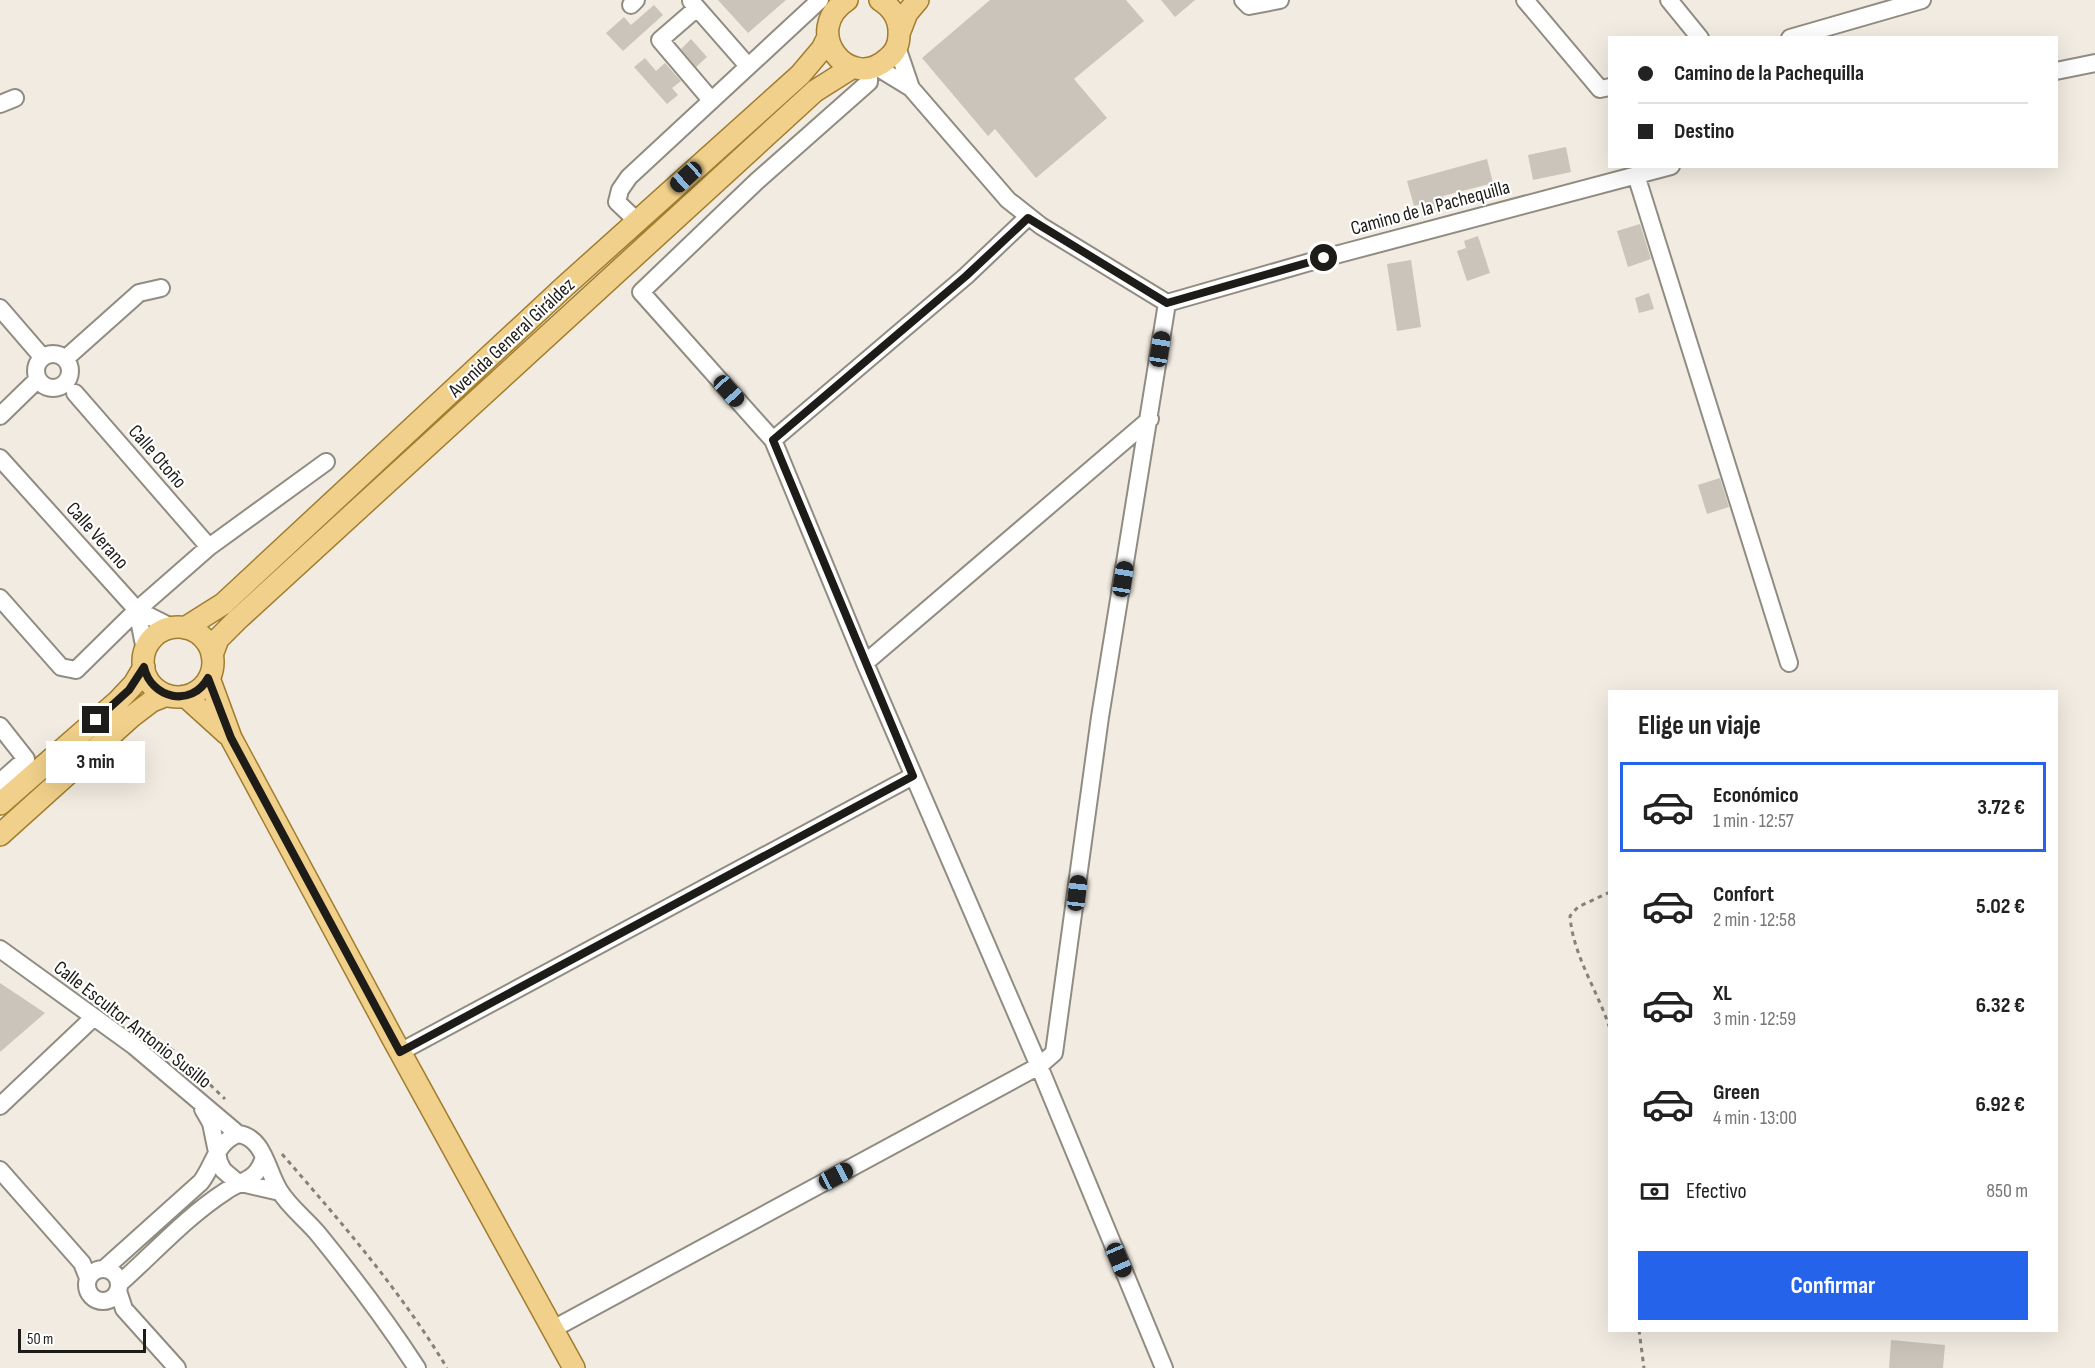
<!DOCTYPE html>
<html lang="es">
<head>
<meta charset="utf-8">
<style>
	:root { --surface:#fff; --page:#f2f2f2; --text:#222; --muted:#767676; --line:#e0e0e0; --accent:#2563eb }
	body { margin:0; font-family:"Sofia Sans Condensed",sans-serif; background:var(--page); color:var(--text); height:100vh; display:flex; flex-direction:column; font-size:22px; white-space:nowrap }
	* { box-sizing:border-box; margin:0 }
	p { font-size:20px; color:var(--muted) }
	.icon { flex:none; width:33px; height:33px; fill:none; stroke:currentColor; stroke-width:2; stroke-linecap:round; stroke-linejoin:round }
	.map { position:relative; flex:1; overflow:hidden }
	.details { position:absolute; left:1608px; top:690px; width:450px; height:642px; display:flex; flex-direction:column; background:var(--surface); border-radius:0px; box-shadow:0 6px 24px #0002 }
	.details>* { flex:none }
	.hud { position:absolute; left:1608px; top:36px; width:450px; height:132px; border-radius:0px; box-shadow:0 6px 24px #0002; display:grid; align-content:center; height:132px; padding:0 30px; background:var(--surface) }
	.scale { position:absolute; left:18px; bottom:15px; width:128px; box-sizing:border-box; padding-left:6px; border:3px solid #1e1c18; border-top:0; font-size:16px; line-height:21px; white-space:nowrap; color:#1e1c18; -webkit-text-stroke:4px #fff; paint-order:stroke }
	.end { position:absolute; width:27px; height:27px; margin:-14px; border:8px solid #1e1c18; background:#fff; box-shadow:0 0 0 3px #fff }
	.from { border-radius:50% }
	.bubble { position:absolute; height:42px; border-radius:0px; background:var(--surface); box-shadow:0 6px 24px #0002; font-size:20px; font-weight:700; line-height:42px; text-align:center }
	.car { position:absolute; width:18px; height:36px; margin:-18px -9px; border-radius:8px; box-shadow:0 0 4px 2px #0007; background:linear-gradient(#222 24%,#8ab4d8 0 40%,#222 0 76%,#8ab4d8 0 86%,#222 0) }
	.hud b { display:flex; align-items:center; gap:21px; height:57px; font-size:22px }
	.hud b+b { border-top:2px solid var(--line) }
	.hud i { width:15px; height:15px; background:var(--text) }
	ul { padding:0; list-style:none }
	li { display:flex; align-items:center; gap:18px; height:90px; margin:0 12px 9px; padding:0 18px; border:3px solid transparent; border-radius:0px }
	li div { flex:1 }
	li b { display:block; font-size:22px }
	li em { font-style:normal; font-weight:700 }
	li.current { border-color:var(--accent) }
	li>.icon { width:54px; height:54px; stroke-width:1.5 }
	h2 { padding:0 30px; font-size:27px; line-height:72px }
	.pay { display:flex; align-items:center; gap:15px; height:66px; padding:0 30px; font-size:22px }
	.pay p { margin-inline-start:auto }
	.action { display:flex; gap:12px; margin-top:auto; padding:12px 30px }
	.action a { flex:1; height:69px; border-radius:0px; background:var(--accent); color:#fff; font-size:24px; font-weight:700; line-height:69px; text-align:center }
	.map>svg:first-child { display:block }
	.building { fill:#cac4ba }
	.lines { fill:none; stroke-linecap:round; stroke-linejoin:round }
	.minor-casing { stroke:#918c82; stroke-width:20 }
	.major-casing { stroke:#a07d2f; stroke-width:24 }
	.path { stroke:#86827b; stroke-width:3; stroke-dasharray:4.5 4.5; stroke-linecap:butt }
	.minor { stroke:#fff; stroke-width:16 }
	.major { stroke:#f0d08a; stroke-width:21 }
	.route { stroke:#1e1c18; stroke-width:8 }
	.labels { text-anchor:middle; stroke-width:4.5; stroke-linejoin:round; paint-order:stroke }
	.street-label { font-size:20px; fill:#1e1c18; stroke:#fff }
</style>
</head>
<body>
<div class="map">
<svg width="2095" height="1368" viewBox="0 0 2095 1368">
	<rect width="100%" height="100%" fill="#f1ebe1"/>
	<path class="building" d="M 718,0 L 786,0 L 748,33 Z
		M 990,0 L 1126,0 L 1144,21 L 1074,79 L 1107,118 L 1036,178 L 995,129 L 988,136 L 922,58 Z
		M 1161,0 L 1195,0 L 1175,17 Z
		M 654,5 L 663,15 L 623,51 L 606,33 L 624,17 L 631,25 Z
		M 691,39 L 707,57 L 696,67 L 681,49 Z
		M 645,58 L 656,71 L 665,63 L 681,81 L 672,88 L 678,95 L 667,104 L 634,67 Z
		M 1566,147 L 1571,172 L 1533,180 L 1528,155 Z
		M 1487,159 L 1493,183 L 1443,196 L 1446,207 L 1432,211 L 1429,202 L 1414,206 L 1407,181 Z
		M 1640,224 L 1651,259 L 1628,267 L 1617,231 Z
		M 1478,236 L 1490,273 L 1467,281 L 1457,251 L 1466,248 L 1464,241 Z
		M 1411,260 L 1421,327 L 1397,331 L 1387,264 Z
		M 1649,293 L 1654,309 L 1639,313 L 1635,298 Z
		M 1720,478 L 1729,507 L 1707,514 L 1698,485 Z
		M 0,983 L 45,1013 L 0,1052 Z
		M 1891,1340 L 1945,1345 L 1943,1368 L 1889,1368 Z"/>
	<g class="lines">
		<g class="minor-casing">
			<path id="minor" d="M 1243,0 L 1249,6 L 1280,0
				M 1525,0 L 1600,89 L 1610,87
				M 1669,0 L 1700,38
				M 691,1 L 748,66
				M 631,5 L 636,0
				M 697,8 L 660,40 L 711,100
				M 1790,38 L 1922,0
				M 897,47 L 911,88 L 1008,200 L 1041,226 L 1167,303
				M 875,66 L 911,88
				M 2056,71 L 2095,63
				M 0,104 L 15,98
				M 1636,175 L 1789,663
				M 1028,217 L 966,276 L 773,440 L 865,663 L 1150,419
				M 637,221 L 617,202 L 620,190 L 629,177 L 820,0
				M 1167,303 L 1324,258 L 1671,166
				M 0,308 L 38,352
				M36 371a17 17 0 1 1 34 0a17 17 0 1 1-34 0Z
				M 65,359 L 139,293 L 161,288
				M 75,393 L 209,547
				M 0,416 L 38,379
				M 773,440 L 641,292 L 757,181 L 869,82 L 869,68
				M 0,458 L 137,610 L 173,628
				M 0,598 L 61,667 L 76,670 L 137,610 L 209,547 L 326,462
				M 137,610 L 145,650
				M 865,663 L 1039,1066 L 1164,1368
				M 0,726 L 26,759 L 0,782
				M 0,949 L 134,1046 L 238,1134 C 264,1137 267,1171 279,1190 C 289,1207 307,1220 319,1235 C 354,1278 387,1322 417,1368
				M 400,1052 L 913,776
				M 0,1106 L 93,1018
				M 203,1109 L 211,1123 L 219,1162 L 223,1170 L 237,1182 L 280,1192
				M 0,1170 L 82,1263 L 88,1278
				M87 1285a16 16 0 1 1 32 0a16 16 0 1 1-32 0Z
				M 104,1269 L 201,1182 C 214,1165 216,1142 238,1134
				M 119,1284 C 154,1253 187,1216 226,1191 C 242,1180 256,1181 263,1160
				M 118,1291 L 124,1309 L 177,1368
				M 553,1329 L 1039,1066 L 1054,1053 L 1100,717 L 1167,303"/>
		</g>
		<g class="major-casing">
			<path id="major" d="M 847,0 C 800,31 849,93 887,59 C 895,53 899,44 899,35 C 900,20 893,8 880,0
				M 900,31 L 907,13 L 918,0
				M143 662a35 35 0 1 1 70 0a35 35 0 1 1-70 0Z
				M 185,628 L 223,604 L 564,287 L 800,75 L 822,49 L 828,37
				M 212,655 L 218,639 L 237,620 L 815,91 L 853,67
				M 209,678 L 231,738 L 393,1039 L 574,1368
				M 185,696 L 227,734
				M 0,804 L 118,701 L 134,684 L 144,667
				M 0,835 L 131,717 L 152,701 L 167,695"/>
		</g>
		<path class="path" d="M 1610,892 L 1578,907 L 1570,916 C 1573,956 1598,991 1610,1029
			M 133,1023 L 177,1053 L 225,1099
			M 282,1154 C 341,1222 400,1290 447,1368
			M 1639,1330 L 1644,1368"/>
		<use href="#minor" class="minor"/>
		<use href="#major" class="major"/>
	</g>
	<g class="lines">
		<path class="route" d="M 96,720 L 129,690 L 144,667 C 151,699 192,708 208,678 L 231,738 L 400,1052 L 913,776 L 773,440 L 966,276 L 1028,218 L 1167,303 L 1324,258"/>
	</g>
	<g class="labels">
		<g class="street-label">
			<text transform="translate(1430 207) rotate(-15)" y="7">Camino de la Pachequilla</text>
			<text transform="translate(511 337) rotate(-43)" y="7">Avenida General Giráldez</text>
			<text transform="translate(158 456) rotate(49)" y="7">Calle Otoño</text>
			<text transform="translate(98 535) rotate(48)" y="7">Calle Verano</text>
			<text transform="translate(133 1024) rotate(38)" y="7">Calle Escultor Antonio Susillo</text>
		</g>
	</g>
</svg>
<div class="scale">50 m</div>
<i class="end from" style="left:1324px;top:258px"></i>
<i class="end" style="left:96px;top:720px"></i>
<div class="bubble" style="left:46px;top:741px;width:99px">3 min</div>
<i class="car" style="left:686px;top:177px;rotate:228deg"></i>
<i class="car" style="left:1160px;top:349px;rotate:9deg"></i>
<i class="car" style="left:729px;top:391px;rotate:138deg"></i>
<i class="car" style="left:1123px;top:579px;rotate:9deg"></i>
<i class="car" style="left:1077px;top:893px;rotate:7deg"></i>
<i class="car" style="left:836px;top:1176px;rotate:62deg"></i>
<i class="car" style="left:1119px;top:1260px;rotate:157deg"></i>
<div class="hud">
<b><i class="from"></i>Camino de la Pachequilla</b>
<b><i></i>Destino</b>
</div>
<section class="details">
<h2>Elige un viaje</h2>
<ul>
<li class="current"><svg class="icon" aria-label="car" viewBox="0 0 24 24"><path d="M5 17H2v-5l4-1 3-4h7l3 4 3 1v5h-3M9 17h6M6 11h13"/><circle cx="7" cy="17" r="2"/><circle cx="17" cy="17" r="2"/></svg><div><b>Económico</b><p>1 min · 12:57</p></div><em>3.72 €</em></li>
<li><svg class="icon" aria-label="car" viewBox="0 0 24 24"><path d="M5 17H2v-5l4-1 3-4h7l3 4 3 1v5h-3M9 17h6M6 11h13"/><circle cx="7" cy="17" r="2"/><circle cx="17" cy="17" r="2"/></svg><div><b>Confort</b><p>2 min · 12:58</p></div><em>5.02 €</em></li>
<li><svg class="icon" aria-label="car" viewBox="0 0 24 24"><path d="M5 17H2v-5l4-1 3-4h7l3 4 3 1v5h-3M9 17h6M6 11h13"/><circle cx="7" cy="17" r="2"/><circle cx="17" cy="17" r="2"/></svg><div><b>XL</b><p>3 min · 12:59</p></div><em>6.32 €</em></li>
<li><svg class="icon" aria-label="car" viewBox="0 0 24 24"><path d="M5 17H2v-5l4-1 3-4h7l3 4 3 1v5h-3M9 17h6M6 11h13"/><circle cx="7" cy="17" r="2"/><circle cx="17" cy="17" r="2"/></svg><div><b>Green</b><p>4 min · 13:00</p></div><em>6.92 €</em></li>
</ul>
<div class="pay"><svg class="icon" aria-label="cash" viewBox="0 0 24 24"><path d="M3 7h18v10H3z"/><circle cx="12" cy="12" r="2"/></svg>Efectivo<p>850 m</p></div>
<div class="action"><a>Confirmar</a></div>
</section>
</div>
</body>
</html>
